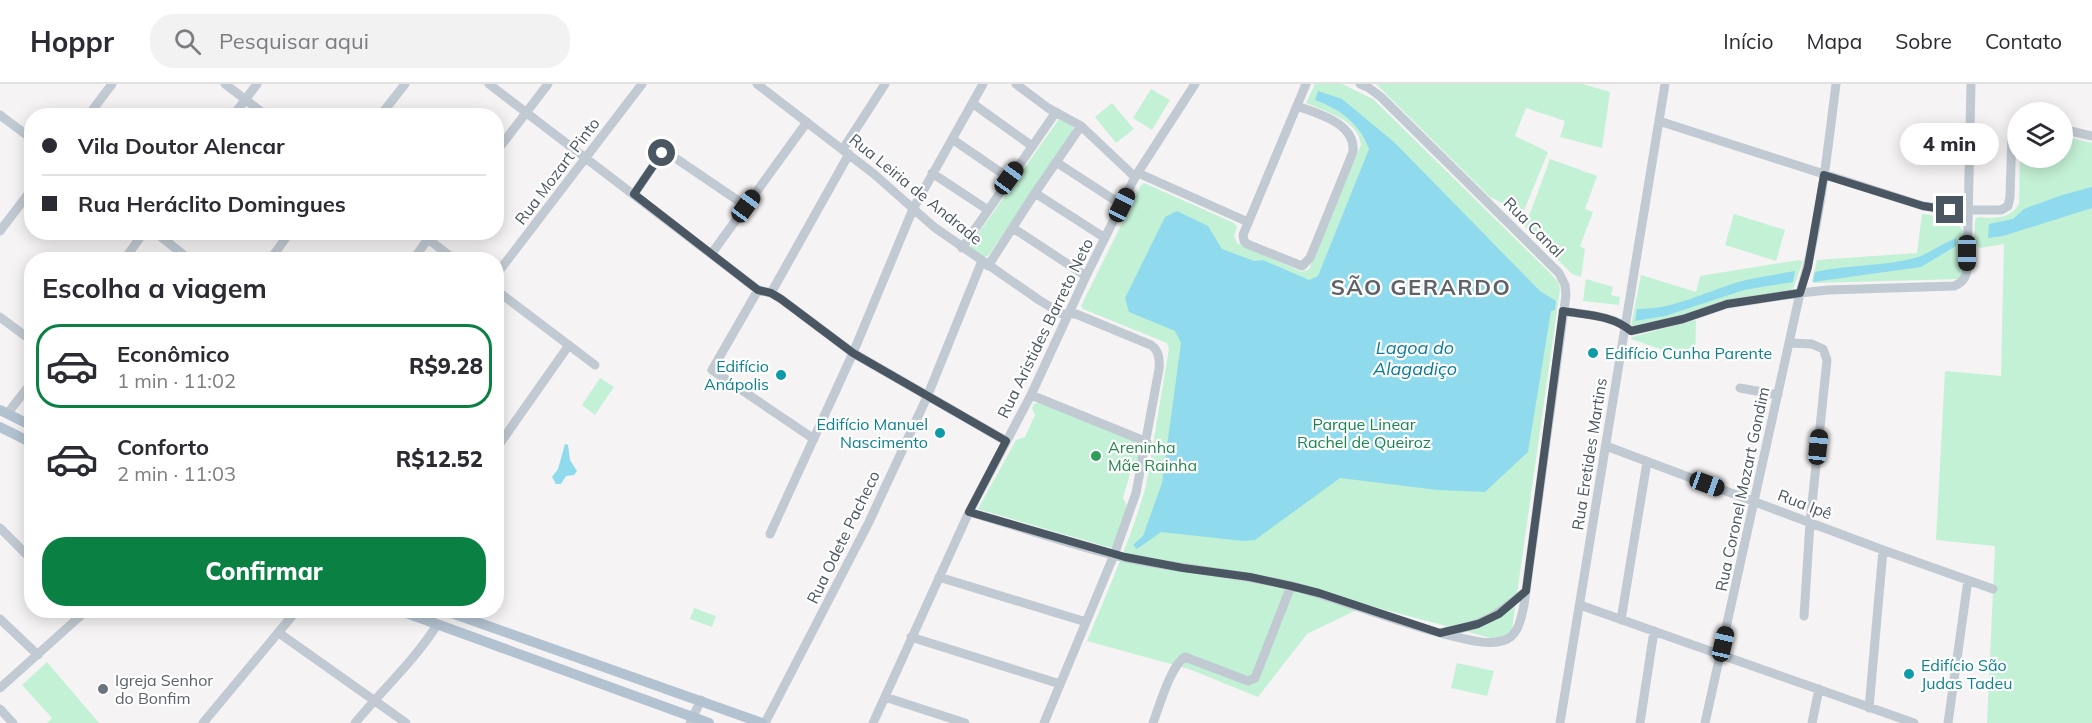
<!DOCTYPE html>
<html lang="pt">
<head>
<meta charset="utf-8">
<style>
	:root { --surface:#fff; --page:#f2f2f3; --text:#2b2b33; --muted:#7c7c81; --line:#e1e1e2; --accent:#0b8043 }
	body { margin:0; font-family:Mulish,sans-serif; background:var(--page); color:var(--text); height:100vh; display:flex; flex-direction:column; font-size:22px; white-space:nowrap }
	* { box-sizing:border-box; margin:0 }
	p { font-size:20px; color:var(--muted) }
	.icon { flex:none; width:33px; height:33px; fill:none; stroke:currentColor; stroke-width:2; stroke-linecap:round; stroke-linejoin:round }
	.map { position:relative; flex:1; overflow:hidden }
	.sheet { position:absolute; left:24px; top:168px; width:480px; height:366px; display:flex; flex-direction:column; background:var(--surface); border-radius:24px; box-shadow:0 3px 15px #0003 }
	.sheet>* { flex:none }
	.hud { position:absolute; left:24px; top:24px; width:480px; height:132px; border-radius:24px; box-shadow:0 3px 15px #0003; display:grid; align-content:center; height:132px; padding:0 18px; background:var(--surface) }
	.tools { position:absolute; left:2007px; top:18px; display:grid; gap:12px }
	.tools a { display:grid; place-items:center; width:66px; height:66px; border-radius:50%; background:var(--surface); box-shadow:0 3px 15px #0003; font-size:30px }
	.end { position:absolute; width:27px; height:27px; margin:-14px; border:8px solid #4a5661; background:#fff; box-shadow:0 0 0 3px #fff }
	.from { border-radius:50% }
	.bubble { position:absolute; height:42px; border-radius:21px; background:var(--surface); box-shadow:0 3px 15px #0003; font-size:20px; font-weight:800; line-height:42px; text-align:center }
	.car { position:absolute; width:18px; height:36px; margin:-18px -9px; border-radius:8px; box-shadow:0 0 4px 2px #0007; background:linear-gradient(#222 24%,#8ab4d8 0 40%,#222 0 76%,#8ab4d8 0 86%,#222 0) }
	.hud b { display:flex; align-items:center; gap:21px; height:57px; font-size:22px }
	.hud b+b { border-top:2px solid var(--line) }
	.hud i { width:15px; height:15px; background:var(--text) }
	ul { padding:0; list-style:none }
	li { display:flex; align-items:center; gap:18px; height:84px; margin:0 12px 9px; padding:0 6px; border:3px solid transparent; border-radius:24px }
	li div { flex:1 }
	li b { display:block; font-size:22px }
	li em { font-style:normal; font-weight:800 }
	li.selected { border-color:var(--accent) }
	li>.icon { width:54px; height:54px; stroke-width:1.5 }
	h2 { padding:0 18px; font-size:27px; line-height:72px }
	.primary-button { display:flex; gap:12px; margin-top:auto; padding:12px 18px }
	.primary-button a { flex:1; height:69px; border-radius:24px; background:var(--accent); color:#fff; font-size:24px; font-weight:800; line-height:69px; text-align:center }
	header { display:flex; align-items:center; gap:36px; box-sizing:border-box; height:84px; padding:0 30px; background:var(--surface); border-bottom:2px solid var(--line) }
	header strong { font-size:28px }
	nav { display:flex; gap:33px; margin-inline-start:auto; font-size:21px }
	.search { width:420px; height:54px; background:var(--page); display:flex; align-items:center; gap:15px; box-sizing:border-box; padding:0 21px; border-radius:24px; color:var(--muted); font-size:22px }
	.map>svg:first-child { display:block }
	.green { fill:#c3f1d5 }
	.water { fill:#90daee }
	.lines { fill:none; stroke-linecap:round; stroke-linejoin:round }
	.minor { stroke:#c1cad2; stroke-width:9 }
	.major { stroke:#b3c2d1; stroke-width:10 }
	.route { stroke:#4a5661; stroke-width:8 }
	.culture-dot { fill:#0f9aa8; stroke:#fff; stroke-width:2 }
	.leisure-dot { fill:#2e9e5b; stroke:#fff; stroke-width:2 }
	.worship-dot { fill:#6b7280; stroke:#fff; stroke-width:2 }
	.labels { text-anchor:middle; stroke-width:4.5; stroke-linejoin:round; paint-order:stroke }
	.street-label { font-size:16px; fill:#4a5661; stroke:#fff }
	.culture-label { font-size:16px; fill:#0d838f; stroke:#fff; text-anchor:start }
	.park-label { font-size:16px; fill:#17864f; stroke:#fff }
	.leisure-label { font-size:16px; fill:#27864d; stroke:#fff; text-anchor:start }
	.worship-label { font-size:16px; fill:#5b616d; stroke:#fff; text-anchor:start }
	.water-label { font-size:18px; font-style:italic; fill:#0c7c9b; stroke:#fff }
	.district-label { font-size:22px; font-weight:bold; letter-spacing:1.5px; fill:#5f6368; stroke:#fff }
</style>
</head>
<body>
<header>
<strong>Hoppr</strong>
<div class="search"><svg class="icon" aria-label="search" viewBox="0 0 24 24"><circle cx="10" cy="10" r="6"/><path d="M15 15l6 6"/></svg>Pesquisar aqui</div>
<nav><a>Início</a><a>Mapa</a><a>Sobre</a><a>Contato</a></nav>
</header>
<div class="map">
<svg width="2092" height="639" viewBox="0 0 2092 639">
	<rect width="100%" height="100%" fill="#f5f3f3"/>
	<path class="green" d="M 1315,0 L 1342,0 L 1373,15 L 1550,189 L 1558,198 L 1560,205 L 1510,559 L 1367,521 L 1307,550 L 1258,613 L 1189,585 L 1087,557 C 1108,506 1131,455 1146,402 L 1169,265 L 1167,259 L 1083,225 L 1081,222 L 1141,101 L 1144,99 L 1234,139 L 1237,143 L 1234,152 L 1237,159 L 1302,188 L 1309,185 L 1361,61 C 1359,36 1326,28 1306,19 Z
		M 1376,0 L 1583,0 L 1610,8 L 1602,64 L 1560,53 L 1565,37 L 1526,24 L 1515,52 L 1548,68 L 1523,129 L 1490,113 Z
		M 1151,5 L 1170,16 L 1152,46 L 1133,34 Z
		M 1112,19 L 1134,45 L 1116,59 L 1095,33 Z
		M 1059,35 L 1062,35 L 1073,43 L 1073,49 L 988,172 L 985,173 L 971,165 L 971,160 Z
		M 2063,52 L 2092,59 L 2092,639 L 1987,639 L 1995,462 L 1936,456 L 1945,287 L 2001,292 L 2004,160 L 1980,164 L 1974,159 L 1975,136 L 1978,133 C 1995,134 2009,136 2019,120 L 2020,74 L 2062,74 Z
		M 1550,75 L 1597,92 L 1585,125 L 1593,128 L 1580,162 L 1585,165 L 1581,193 L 1572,190 L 1525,143 Z
		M 1734,130 L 1785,146 L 1776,177 L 1725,161 Z
		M 1922,130 C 1930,130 1958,138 1962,145 C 1968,152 1964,184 1961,193 L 1958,195 L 1814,199 L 1812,197 L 1817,176 L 1917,169 Z
		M 1799,176 L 1803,177 L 1793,205 L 1695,227 L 1659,237 L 1631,242 L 1641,191 L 1696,208 L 1700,192 Z
		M 1586,195 L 1613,203 L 1611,211 L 1620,213 L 1619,221 L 1583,217 Z
		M 1696,236 L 1695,277 L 1631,255 L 1632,253 Z
		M 600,294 L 614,303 L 595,331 L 582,321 Z
		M 1040,319 L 1139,359 L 1142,362 L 1138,378 L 1133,379 L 1123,414 L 1127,422 L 1115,460 L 1111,464 L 978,425 L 1016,356 L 1025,353 L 1035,331 L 1032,324 L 1034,320 Z
		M 694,524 L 716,532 L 712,543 L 690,535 Z
		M 47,578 L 99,639 L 47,639 L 52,634 L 22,601 Z
		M 1457,579 L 1494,587 L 1487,612 L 1451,604 Z"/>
	<path class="water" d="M 1318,7 L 1342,15 L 1394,58 L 1540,207 L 1556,217 L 1555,226 L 1551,227 L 1528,368 L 1485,408 L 1438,406 L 1340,394 L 1255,456 L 1243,457 L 1161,448 L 1137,465 L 1133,461 L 1143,452 L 1162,399 L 1181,259 L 1175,247 L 1129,228 L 1125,214 L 1165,133 L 1177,127 L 1208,142 L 1222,165 L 1254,177 L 1263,176 L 1309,196 L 1318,192 L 1369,65 C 1360,39 1339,25 1315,16 Z
		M 2092,103 L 2092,124 L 2003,152 L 1988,154 L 1989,140 L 2013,135 L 2024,125 L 2062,111 Z
		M 1956,154 L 1956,162 L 1921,183 L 1813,198 L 1815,188 C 1849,180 1885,183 1918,173 C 1929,169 1944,159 1956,154 Z
		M 1795,187 L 1793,198 L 1744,206 L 1665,232 L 1635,237 L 1637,225 C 1671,226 1703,209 1735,199 C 1755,193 1775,191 1795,187 Z
		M 565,360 L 568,361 L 570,376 L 577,387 L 574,391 L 566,392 L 561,400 L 556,400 L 552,393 L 558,385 Z"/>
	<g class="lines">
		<path class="minor" d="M 225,0 L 267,32
			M 489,0 L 758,206 L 771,209 L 781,215 L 853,269 L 1006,357
			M 757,0 L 874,90 L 934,143 L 1039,216 L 1062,230 L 1076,230 L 1151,261 C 1159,266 1160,276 1159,285 L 1136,409 L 1114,471 L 1044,639
			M 1016,0 L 1048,24 L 1081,42 L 1135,93
			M 972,19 L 1032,62
			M 1297,22 C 1318,30 1356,39 1353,68 L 1310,174 L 1302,182 L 1247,160 L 1244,157 L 1243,151 L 1306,0
			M 0,31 L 32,55
			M 88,32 L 112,0
			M 233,32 L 257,0
			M 380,32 L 405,0
			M 1659,37 L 1923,122 L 1950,126 L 2001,126 L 2008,122 L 2010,113 L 2012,48 L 2018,38
			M 2062,45 L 2092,52
			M 952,55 L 1009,94
			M 843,65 L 885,0
			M 496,68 L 548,0
			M 1056,78 L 1122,121
			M 932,89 L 988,126
			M 1138,89 L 1248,138
			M 1035,109 L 1105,154
			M 634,110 L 662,69 L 665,67 L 746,122
			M 1013,144 L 1086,192
			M 0,147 L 32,105
			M 155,148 L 190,176
			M 419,148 L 455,176
			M 962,164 L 1056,28
			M 712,169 L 807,38
			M 124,176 L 144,148
			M 270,176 L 290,148
			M 413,176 L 433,148
			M 988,182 L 1035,109 L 1081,42
			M 496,191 L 642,0
			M 496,206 L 595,281
			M 758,206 L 712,286 L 814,355
			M 771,209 L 849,70
			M 1563,227 C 1586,231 1613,231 1631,247 L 1683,235 L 1727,220 L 1800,209 L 1828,206 L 1954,202 C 1962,199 1966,194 1967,186 L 1971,0
			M 0,233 L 32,257
			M 1789,259 L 1812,260 L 1823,265 L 1827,276 L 1810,439 L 1804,532
			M 1740,304 L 1778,311
			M 1031,311 L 1147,358
			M 7,330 L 32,298
			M 1606,362 L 1883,466 L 1993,505
			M 496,365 L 569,261
			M 969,428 C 1021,443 1073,462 1126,474 C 1181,485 1237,489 1292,502 C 1346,516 1398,540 1452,552 C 1469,556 1485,561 1502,557 C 1518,554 1521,535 1524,521 L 1566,211 L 1565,201 L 1559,189 L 1381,13 L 1369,4 L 1360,0
			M 0,444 L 32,476
			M 770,450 L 853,269 L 913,125 L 983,0
			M 939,493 L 1086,538
			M 1580,521 L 1914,639
			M 0,535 L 38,571
			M 1621,536 L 1647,378
			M 1445,548 C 1484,541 1496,532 1526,507
			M 279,549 L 406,639
			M 911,553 L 1060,600
			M 0,604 L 87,526
			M 885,613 L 965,639
			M 1869,624 L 1883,466
			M 0,625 L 13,639
			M 203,639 L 297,526
			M 355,639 C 382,606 414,577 437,541
			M 690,639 L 701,616
			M 765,639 L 869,438 L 927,313 L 982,177
			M 873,639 L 969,428 L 1031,311 L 1086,192 L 1135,93 L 1195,0
			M 1153,639 C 1159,623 1171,581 1185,573 L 1248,597 L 1255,594 L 1291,502
			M 1560,639 L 1665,0
			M 1640,639 L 1654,547
			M 1705,639 L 1800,209 C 1820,142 1827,70 1836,0
			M 1812,639 L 1819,605
			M 1948,639 L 1968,496"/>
		<path class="major" d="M 0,326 L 32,342
			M 0,343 L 32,359
			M 398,526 L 709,639
			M 443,526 L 762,639"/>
	</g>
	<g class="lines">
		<path class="route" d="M 662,69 L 634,110 L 758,206 L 771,209 L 781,215 L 853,269 L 1006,357 L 969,428 L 1125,473 L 1183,484 L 1250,493 L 1291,502 L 1319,509 L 1440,549 L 1478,540 L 1499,530 L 1526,507 L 1563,227 C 1586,231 1613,231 1631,247 L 1683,235 L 1727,220 L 1800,209 L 1808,183 L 1824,91 L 1923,122 L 1950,126"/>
	</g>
	<g class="culture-dot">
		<circle cx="1593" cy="269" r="6"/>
		<circle cx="781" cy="291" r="6"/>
		<circle cx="940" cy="349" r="6"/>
		<circle cx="1909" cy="590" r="6"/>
	</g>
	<circle class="leisure-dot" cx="1096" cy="372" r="6"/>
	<circle class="worship-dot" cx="103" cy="605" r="6"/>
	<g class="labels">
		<g class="street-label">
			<text transform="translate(557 87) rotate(-53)" y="6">Rua Mozart Pinto</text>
			<text transform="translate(916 105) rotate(39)" y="6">Rua Leiria de Andrade</text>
			<text transform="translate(1534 143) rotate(45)" y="6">Rua Canal</text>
			<text transform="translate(1045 244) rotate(-64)" y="6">Rua Aristides Barreto Neto</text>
			<text transform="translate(1589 370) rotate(-81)" y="6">Rua Eretides Martins</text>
			<text transform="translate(1742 405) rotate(-78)" y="6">Rua Coronel Mozart Gondim</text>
			<text transform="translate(1805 420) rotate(21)" y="6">Rua Ipê</text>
			<text transform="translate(843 453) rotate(-64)" y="6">Rua Odete Pacheco</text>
		</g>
		<g class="culture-label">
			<text x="1605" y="275">Edifício Cunha Parente</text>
			<text x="769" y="288" text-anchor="end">Edifício<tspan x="769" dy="18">Anápolis</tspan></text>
			<text x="928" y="346" text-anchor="end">Edifício Manuel<tspan x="928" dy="18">Nascimento</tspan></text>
			<text x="1921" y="587">Edifício São<tspan x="1921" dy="18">Judas Tadeu</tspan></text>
		</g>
		<g class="park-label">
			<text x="1364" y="346">Parque Linear<tspan x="1364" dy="18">Rachel de Queiroz</tspan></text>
		</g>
		<g class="leisure-label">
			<text x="1108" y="369">Areninha<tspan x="1108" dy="18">Mãe Rainha</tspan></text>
		</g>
		<g class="worship-label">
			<text x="115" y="602">Igreja Senhor<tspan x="115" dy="18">do Bonfim</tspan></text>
		</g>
		<g class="water-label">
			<text x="1415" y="270">Lagoa do<tspan x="1415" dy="21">Alagadiço</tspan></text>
		</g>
		<g class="district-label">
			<text x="1421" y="211">SÃO GERARDO</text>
		</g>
	</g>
</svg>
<div class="tools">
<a><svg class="icon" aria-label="layers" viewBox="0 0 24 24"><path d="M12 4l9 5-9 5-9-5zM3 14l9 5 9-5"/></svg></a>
</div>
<i class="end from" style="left:662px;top:69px"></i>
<i class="end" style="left:1950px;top:126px"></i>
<div class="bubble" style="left:1900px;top:39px;width:99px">4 min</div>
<i class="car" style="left:1009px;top:94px;rotate:36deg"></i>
<i class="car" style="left:1122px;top:121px;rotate:26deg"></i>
<i class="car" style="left:746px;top:122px;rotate:36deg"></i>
<i class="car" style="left:1967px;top:169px;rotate:180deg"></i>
<i class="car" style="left:1818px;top:363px;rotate:6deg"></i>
<i class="car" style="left:1707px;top:400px;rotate:110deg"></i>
<i class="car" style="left:1723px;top:560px;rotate:13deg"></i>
<div class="hud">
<b><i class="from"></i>Vila Doutor Alencar</b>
<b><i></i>Rua Heráclito Domingues</b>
</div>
<section class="sheet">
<h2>Escolha a viagem</h2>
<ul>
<li class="selected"><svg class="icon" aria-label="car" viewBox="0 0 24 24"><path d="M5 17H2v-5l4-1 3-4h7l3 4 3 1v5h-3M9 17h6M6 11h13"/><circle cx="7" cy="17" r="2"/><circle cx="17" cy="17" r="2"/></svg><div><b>Econômico</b><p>1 min · 11:02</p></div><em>R$9.28</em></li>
<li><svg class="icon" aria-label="car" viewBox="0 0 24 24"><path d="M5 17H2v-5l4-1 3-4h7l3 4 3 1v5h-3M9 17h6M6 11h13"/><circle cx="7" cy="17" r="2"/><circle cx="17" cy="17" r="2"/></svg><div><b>Conforto</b><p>2 min · 11:03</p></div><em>R$12.52</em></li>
</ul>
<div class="primary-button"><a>Confirmar</a></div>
</section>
</div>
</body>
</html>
